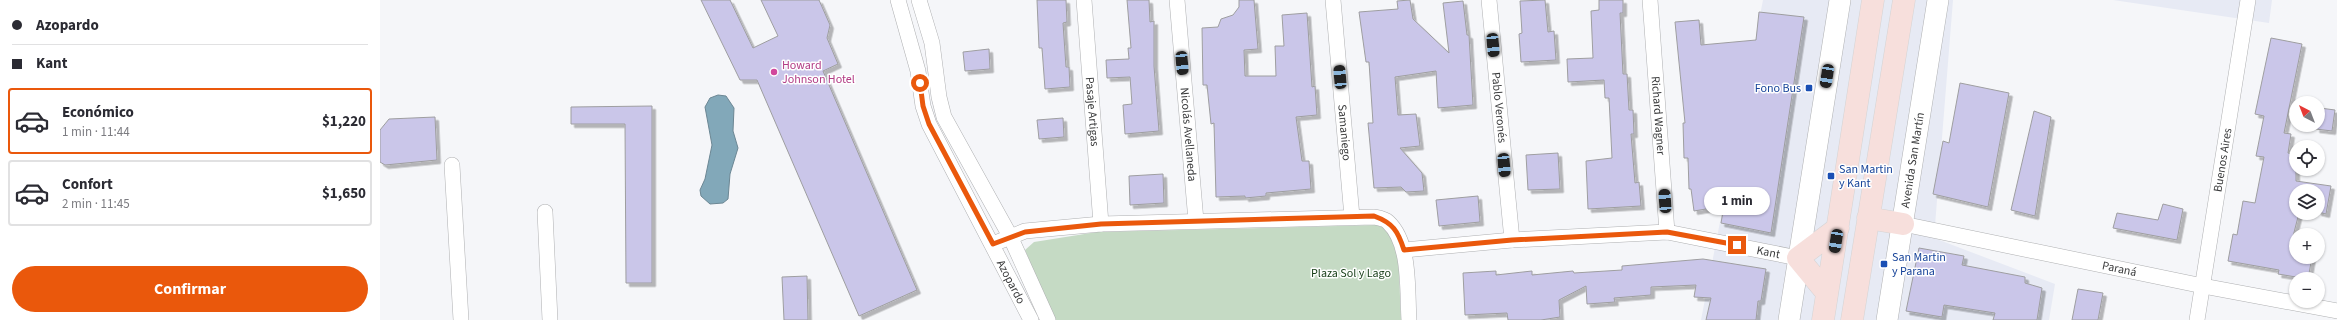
<!DOCTYPE html>
<html lang="es">
<head>
<meta charset="utf-8">
<style>
	:root { --surface:#fff; --page:#f2f2f3; --text:#2b2b33; --muted:#7c7c81; --line:#e1e1e2; --accent:#ea580c }
	body { margin:0; font-family:"Source Sans 3",sans-serif; background:var(--page); color:var(--text); height:100vh; display:flex; flex-direction:column; font-size:15px; white-space:nowrap }
	* { box-sizing:border-box; margin:0 }
	p { font-size:13px; color:var(--muted) }
	.icon { flex:none; width:22px; height:22px; fill:none; stroke:currentColor; stroke-width:2; stroke-linecap:round; stroke-linejoin:round }
	.map { position:relative; flex:1; overflow:hidden }
	.sheet { display:flex; flex-direction:column; background:var(--surface); width:380px }
	.sheet>* { flex:none }
	.top-card { display:grid; align-content:center; height:88px; padding:0 12px; background:var(--surface) }
	.needle { width:26px; rotate:318deg }
	.buttons { position:absolute; left:1909px; top:96px; display:grid; gap:8px }
	.buttons a { display:grid; place-items:center; width:36px; height:36px; border-radius:50%; background:var(--surface); box-shadow:0 1px 3px #0004; font-size:20px }
	.end { position:absolute; width:18px; height:18px; margin:-9px; border:5px solid #ea580c; background:#fff; box-shadow:0 0 0 2px #fff }
	.from { border-radius:50% }
	.bubble { position:absolute; height:28px; border-radius:14px; background:var(--surface); box-shadow:0 1px 3px #0004; font-size:13px; font-weight:700; line-height:28px; text-align:center }
	.car { position:absolute; width:12px; height:24px; margin:-12px -6px; border-radius:5px; box-shadow:0 0 3px 1px #0007; background:linear-gradient(#222 24%,#8ab4d8 0 40%,#222 0 76%,#8ab4d8 0 86%,#222 0) }
	.top-card b { display:flex; align-items:center; gap:14px; height:38px; font-size:15px }
	.top-card b+b { border-top:1px solid var(--line) }
	.top-card i { width:10px; height:10px; background:var(--text) }
	ul { padding:0; list-style:none }
	li { display:flex; align-items:center; gap:12px; height:66px; margin:0 8px 6px; padding:0 4px; border:2px solid var(--line); border-radius:4px }
	li div { flex:1 }
	li b { display:block; font-size:15px }
	li em { font-style:normal; font-weight:700 }
	li.current { border-color:var(--accent) }
	li>.icon { width:36px; height:36px; stroke-width:1.5 }
	.action { display:flex; gap:8px; margin-top:auto; padding:8px 12px }
	.action a { flex:1; height:46px; border-radius:24px; background:var(--accent); color:#fff; font-size:16px; font-weight:700; line-height:46px; text-align:center }
	main { display:flex; flex:1; min-height:0 }
	.map>svg:first-child { display:block }
	.built { fill:#e7eaf4 }
	.green { fill:#c5dac4 }
	.water { fill:#82a8b9; stroke:#6c8794 }
	.building { fill:#cac6e9; stroke:#9e9ea0; filter:url(#shadow) }
	.lines { fill:none; stroke-linecap:round; stroke-linejoin:round }
	.minor-casing { stroke:#afb0b2; stroke-width:16 }
	.secondary-casing { stroke:#afb0b2; stroke-width:22 }
	.primary-casing { stroke:#d4d4d4; stroke-width:23 }
	.minor { stroke:#fff; stroke-width:15 }
	.secondary { stroke:#fff; stroke-width:21 }
	.primary { stroke:#f7dfdc; stroke-width:22 }
	.route { stroke:#ea580c; stroke-width:5 }
	.hotel-dot { fill:#d1479c; stroke:#fff; stroke-width:1.5 }
	.transit-dot { fill:#1a4fb4; stroke:#fff; stroke-width:1.5 }
	.labels { text-anchor:middle; stroke-width:3; stroke-linejoin:round; paint-order:stroke }
	.hotel-label { font-size:12px; fill:#b23c85; stroke:#fff; text-anchor:start }
	.transit-label { font-size:12px; fill:#164399; stroke:#fff; text-anchor:start }
	.street-label { font-size:12px; fill:#3a3b3c; stroke:#fff }
	.park-label { font-size:12px; fill:#163d17; stroke:#fff }
</style>
</head>
<body>
<main>
<section class="sheet">
<div class="top-card">
<b><i class="from"></i>Azopardo</b>
<b><i></i>Kant</b>
</div>
<ul>
<li class="current"><svg class="icon" aria-label="car" viewBox="0 0 24 24"><path d="M5 17H2v-5l4-1 3-4h7l3 4 3 1v5h-3M9 17h6M6 11h13"/><circle cx="7" cy="17" r="2"/><circle cx="17" cy="17" r="2"/></svg><div><b>Económico</b><p>1 min · 11:44</p></div><em>$1,220</em></li>
<li><svg class="icon" aria-label="car" viewBox="0 0 24 24"><path d="M5 17H2v-5l4-1 3-4h7l3 4 3 1v5h-3M9 17h6M6 11h13"/><circle cx="7" cy="17" r="2"/><circle cx="17" cy="17" r="2"/></svg><div><b>Confort</b><p>2 min · 11:45</p></div><em>$1,650</em></li>
</ul>
<div class="action"><a>Confirmar</a></div>
</section>
<div class="map">
<svg width="1957" height="320" viewBox="0 0 1957 320">
	<defs>
		<filter id="shadow"><feDropShadow dx="3.5" dy="3.5" stdDeviation="0" flood-color="#0004"/></filter>
	</defs>
	<rect width="100%" height="100%" fill="#f5f6f9"/>
	<path class="built" d="M 1383,0 L 1573,0 L 1554,238 L 1675,284 L 1669,320 L 1321,320 Z
		M 1733,0 L 1892,0 L 1889,23 Z"/>
	<path class="green" d="M 997,225 L 1004,228 L 1012,236 L 1018,248 L 1021,320 L 674,320 L 645,250 L 654,242 L 717,232 Z"/>
	<path class="water" d="M 338,95 L 346,96 L 354,108 L 353,131 L 358,148 L 350,174 L 348,199 L 343,203 L 330,204 L 321,196 L 320,190 L 325,179 L 332,145 L 325,107 L 330,98 Z"/>
	<path class="building" d="M 321,0 L 350,0 L 373,48 L 398,36 L 381,0 L 439,0 L 450,25 L 447,38 L 458,64 L 443,71 L 537,290 L 479,316 L 377,80 L 360,80 Z
		M 657,0 L 686,0 L 687,22 L 683,23 L 686,67 L 689,67 L 690,87 L 665,89 L 662,48 L 659,48 Z
		M 747,0 L 769,0 L 770,22 L 774,21 L 774,66 L 779,131 L 745,134 L 743,105 L 752,104 L 750,77 L 727,78 L 726,60 L 749,59 L 748,48 L 751,48 Z
		M 859,0 L 874,0 L 878,49 L 864,50 L 865,76 L 896,76 L 895,46 L 904,46 L 902,15 L 927,13 L 932,87 L 935,86 L 937,115 L 916,117 L 922,161 L 929,161 L 931,189 L 886,193 L 886,196 L 865,198 L 865,196 L 836,197 L 834,123 L 831,124 L 827,85 L 823,85 L 822,28 L 838,27 L 841,19 L 853,15 L 859,7 Z
		M 1030,0 L 1033,19 L 1069,53 L 1063,3 L 1083,1 L 1087,35 L 1089,35 L 1093,105 L 1058,108 L 1056,71 L 1015,77 L 1018,115 L 1036,114 L 1040,146 L 1020,148 L 1042,173 L 1044,191 L 1026,192 L 1021,187 L 994,188 L 988,123 L 993,123 L 989,62 L 986,62 L 979,12 L 1018,9 L 1017,1 Z
		M 1165,0 L 1168,32 L 1174,31 L 1176,60 L 1141,62 L 1139,34 L 1142,33 L 1140,1 Z
		M 1219,0 L 1243,0 L 1243,13 L 1240,13 L 1243,74 L 1247,74 L 1249,110 L 1253,110 L 1254,134 L 1251,134 L 1255,183 L 1259,182 L 1261,206 L 1208,209 L 1206,161 L 1232,158 L 1229,98 L 1225,98 L 1224,80 L 1188,82 L 1187,59 L 1213,58 L 1211,11 L 1219,10 Z
		M 1379,12 L 1424,17 L 1391,233 L 1341,223 L 1344,206 L 1314,211 L 1311,189 L 1309,189 L 1308,158 L 1304,158 L 1303,123 L 1305,123 L 1295,22 L 1319,20 L 1321,45 L 1376,40 Z
		M 1891,38 L 1922,44 L 1904,133 L 1911,134 L 1908,153 L 1916,155 L 1916,181 L 1951,186 L 1946,214 L 1938,212 L 1938,191 L 1916,191 L 1916,213 L 1919,213 L 1910,248 L 1916,249 L 1916,257 L 1932,257 L 1928,279 L 1898,274 L 1899,270 L 1848,261 L 1853,234 L 1857,235 L 1863,201 L 1875,203 L 1884,157 L 1876,156 L 1884,116 L 1875,114 Z
		M 609,49 L 610,69 L 585,71 L 583,52 Z
		M 1580,83 L 1629,93 L 1608,207 L 1553,194 L 1563,141 L 1569,143 Z
		M 272,106 L 272,283 L 246,283 L 245,124 L 191,124 L 191,107 Z
		M 1940,108 L 1955,110 L 1952,131 L 1936,129 Z
		M 1654,111 L 1671,117 L 1655,216 L 1631,210 Z
		M 55,117 L 57,160 L 5,165 L 0,162 L 0,130 L 9,119 Z
		M 683,118 L 684,137 L 659,139 L 657,120 Z
		M 1178,153 L 1180,189 L 1148,190 L 1146,155 Z
		M 783,174 L 784,203 L 750,205 L 749,176 Z
		M 1098,196 L 1100,222 L 1059,226 L 1056,200 Z
		M 1783,204 L 1803,209 L 1797,240 L 1733,228 L 1737,213 L 1778,220 Z
		M 1539,248 L 1584,256 L 1582,265 L 1645,277 L 1645,283 L 1662,288 L 1657,320 L 1613,320 L 1615,313 L 1564,305 L 1562,317 L 1526,311 Z
		M 1323,259 L 1386,269 L 1381,301 L 1378,301 L 1376,320 L 1326,320 L 1331,298 L 1314,297 L 1316,285 L 1271,287 L 1271,295 L 1234,298 L 1235,302 L 1207,304 L 1206,286 L 1179,300 L 1180,317 L 1161,320 L 1128,320 L 1127,313 L 1085,315 L 1083,273 L 1116,271 L 1116,275 L 1152,271 L 1152,275 L 1193,271 L 1194,273 L 1242,270 L 1242,266 Z
		M 427,276 L 428,320 L 404,320 L 402,277 Z
		M 1698,289 L 1723,293 L 1718,320 L 1692,320 Z"/>
	<g class="lines">
		<g class="minor-casing">
			<g id="minor">
				<path id="s1" d="M 518,0 L 538,71 L 543,106 L 549,124 L 651,320"/>
				<path d="M 539,0 L 552,43 L 559,97 L 564,117 L 630,236 L 668,320"/>
				<path id="s2" d="M 704,0 L 721,224"/>
				<path id="s3" d="M 797,0 L 816,221"/>
				<path id="s4" d="M 953,0 L 972,217"/>
				<path id="s5" d="M 1109,0 L 1132,240"/>
				<path id="s6" d="M 1270,0 L 1287,232"/>
				<path d="M 72,165 L 81,320"/>
				<path d="M 165,212 L 170,320"/>
				<path id="s7" d="M 1523,224 L 1823,286 L 1957,311"/>
				<path d="M 613,244 L 645,231 L 721,224 L 994,217 C 999,218 1005,219 1008,222 C 1031,243 1027,291 1029,320"/>
				<path id="s8" d="M 1024,250 L 1132,240 L 1287,232 L 1418,258"/>
				<path id="s9" d="M 1817,320 L 1868,0"/>
			</g>
		</g>
		<g class="secondary-casing">
			<g id="secondary">
				<path d="M 1409,320 L 1460,0"/>
				<path id="s10" d="M 1507,320 L 1558,0"/>
			</g>
		</g>
		<g class="primary-casing">
			<path id="primary" d="M 1488,218 L 1523,224
				M 1447,293 L 1418,258 L 1458,228
				M 1443,320 L 1493,0
				M 1472,320 L 1524,0"/>
		</g>
		<use href="#minor" class="minor"/>
		<use href="#secondary" class="secondary"/>
		<use href="#primary" class="primary"/>
	</g>
	<g class="lines">
		<path class="route" d="M 540,83 L 543,106 L 549,124 L 613,244 L 645,232 L 721,224 L 994,216 C 1013,223 1018,231 1024,250 L 1132,240 L 1287,232 L 1357,245"/>
	</g>
	<circle class="hotel-dot" cx="394" cy="72" r="4"/>
	<g class="transit-dot">
		<rect x="1425" y="84" width="8" height="8" rx="2"/>
		<rect x="1447" y="172" width="8" height="8" rx="2"/>
		<rect x="1500" y="260" width="8" height="8" rx="2"/>
	</g>
	<g class="labels">
		<g class="hotel-label">
			<text x="402" y="69">Howard<tspan x="402" dy="14">Johnson Hotel</tspan></text>
		</g>
		<g class="transit-label">
			<text x="1421" y="92" text-anchor="end">Fono Bus</text>
			<text x="1459" y="173">San Martin<tspan x="1459" dy="14">y Kant</tspan></text>
			<text x="1512" y="261">San Martin<tspan x="1512" dy="14">y Parana</tspan></text>
		</g>
		<g class="street-label">
			<text dy="4" stroke="none"><textPath href="#s5" startOffset="108">Pablo Veronés</textPath></text>
			<text dy="4" stroke="none"><textPath href="#s2" startOffset="112">Pasaje Artigas</textPath></text>
			<text dy="4" stroke="none"><textPath href="#s6" startOffset="116">Richard Wagner</textPath></text>
			<text dy="4" stroke="none"><textPath href="#s4" startOffset="133">Samaniego</textPath></text>
			<text dy="4" stroke="none"><textPath href="#s3" startOffset="135">Nicolás Avellaneda</textPath></text>
			<text dy="4" stroke="none"><textPath href="#s10" startOffset="162">Avenida San Martín</textPath></text>
			<text dy="4" stroke="none"><textPath href="#s9" startOffset="162">Buenos Aires</textPath></text>
			<text dy="4" stroke="none"><textPath href="#s8" startOffset="367">Kant</textPath></text>
			<text dy="4" stroke="none"><textPath href="#s7" startOffset="221">Paraná</textPath></text>
			<text dy="4" stroke="none"><textPath href="#s1" startOffset="306">Azopardo</textPath></text>
		</g>
		<g class="park-label">
			<text x="971" y="277">Plaza Sol y Lago</text>
		</g>
	</g>
</svg>
<div class="buttons">
<a><svg class="needle" viewBox="-14 -14 28 28"><path d="M0-13l5 13h-10z" fill="#e53935"/><path d="M0 13l5-13h-10z" fill="#7c7c81"/></svg></a>
<a><svg class="icon" aria-label="locate" viewBox="0 0 24 24"><circle cx="12" cy="12" r="6"/><path d="M12 2v4M12 18v4M2 12h4M18 12h4"/></svg></a>
<a><svg class="icon" aria-label="layers" viewBox="0 0 24 24"><path d="M12 4l9 5-9 5-9-5zM3 14l9 5 9-5"/></svg></a>
<a>+</a>
<a>−</a>
</div>
<i class="end from" style="left:540px;top:83px"></i>
<i class="end" style="left:1357px;top:245px"></i>
<div class="bubble" style="left:1324px;top:187px;width:66px">1 min</div>
<i class="car" style="left:1113px;top:45px;rotate:175deg"></i>
<i class="car" style="left:802px;top:63px;rotate:175deg"></i>
<i class="car" style="left:1447px;top:76px;rotate:189deg"></i>
<i class="car" style="left:960px;top:77px;rotate:355deg"></i>
<i class="car" style="left:1124px;top:165px;rotate:175deg"></i>
<i class="car" style="left:1285px;top:201px;rotate:356deg"></i>
<i class="car" style="left:1456px;top:241px;rotate:189deg"></i>
</div>
</main>
</body>
</html>
